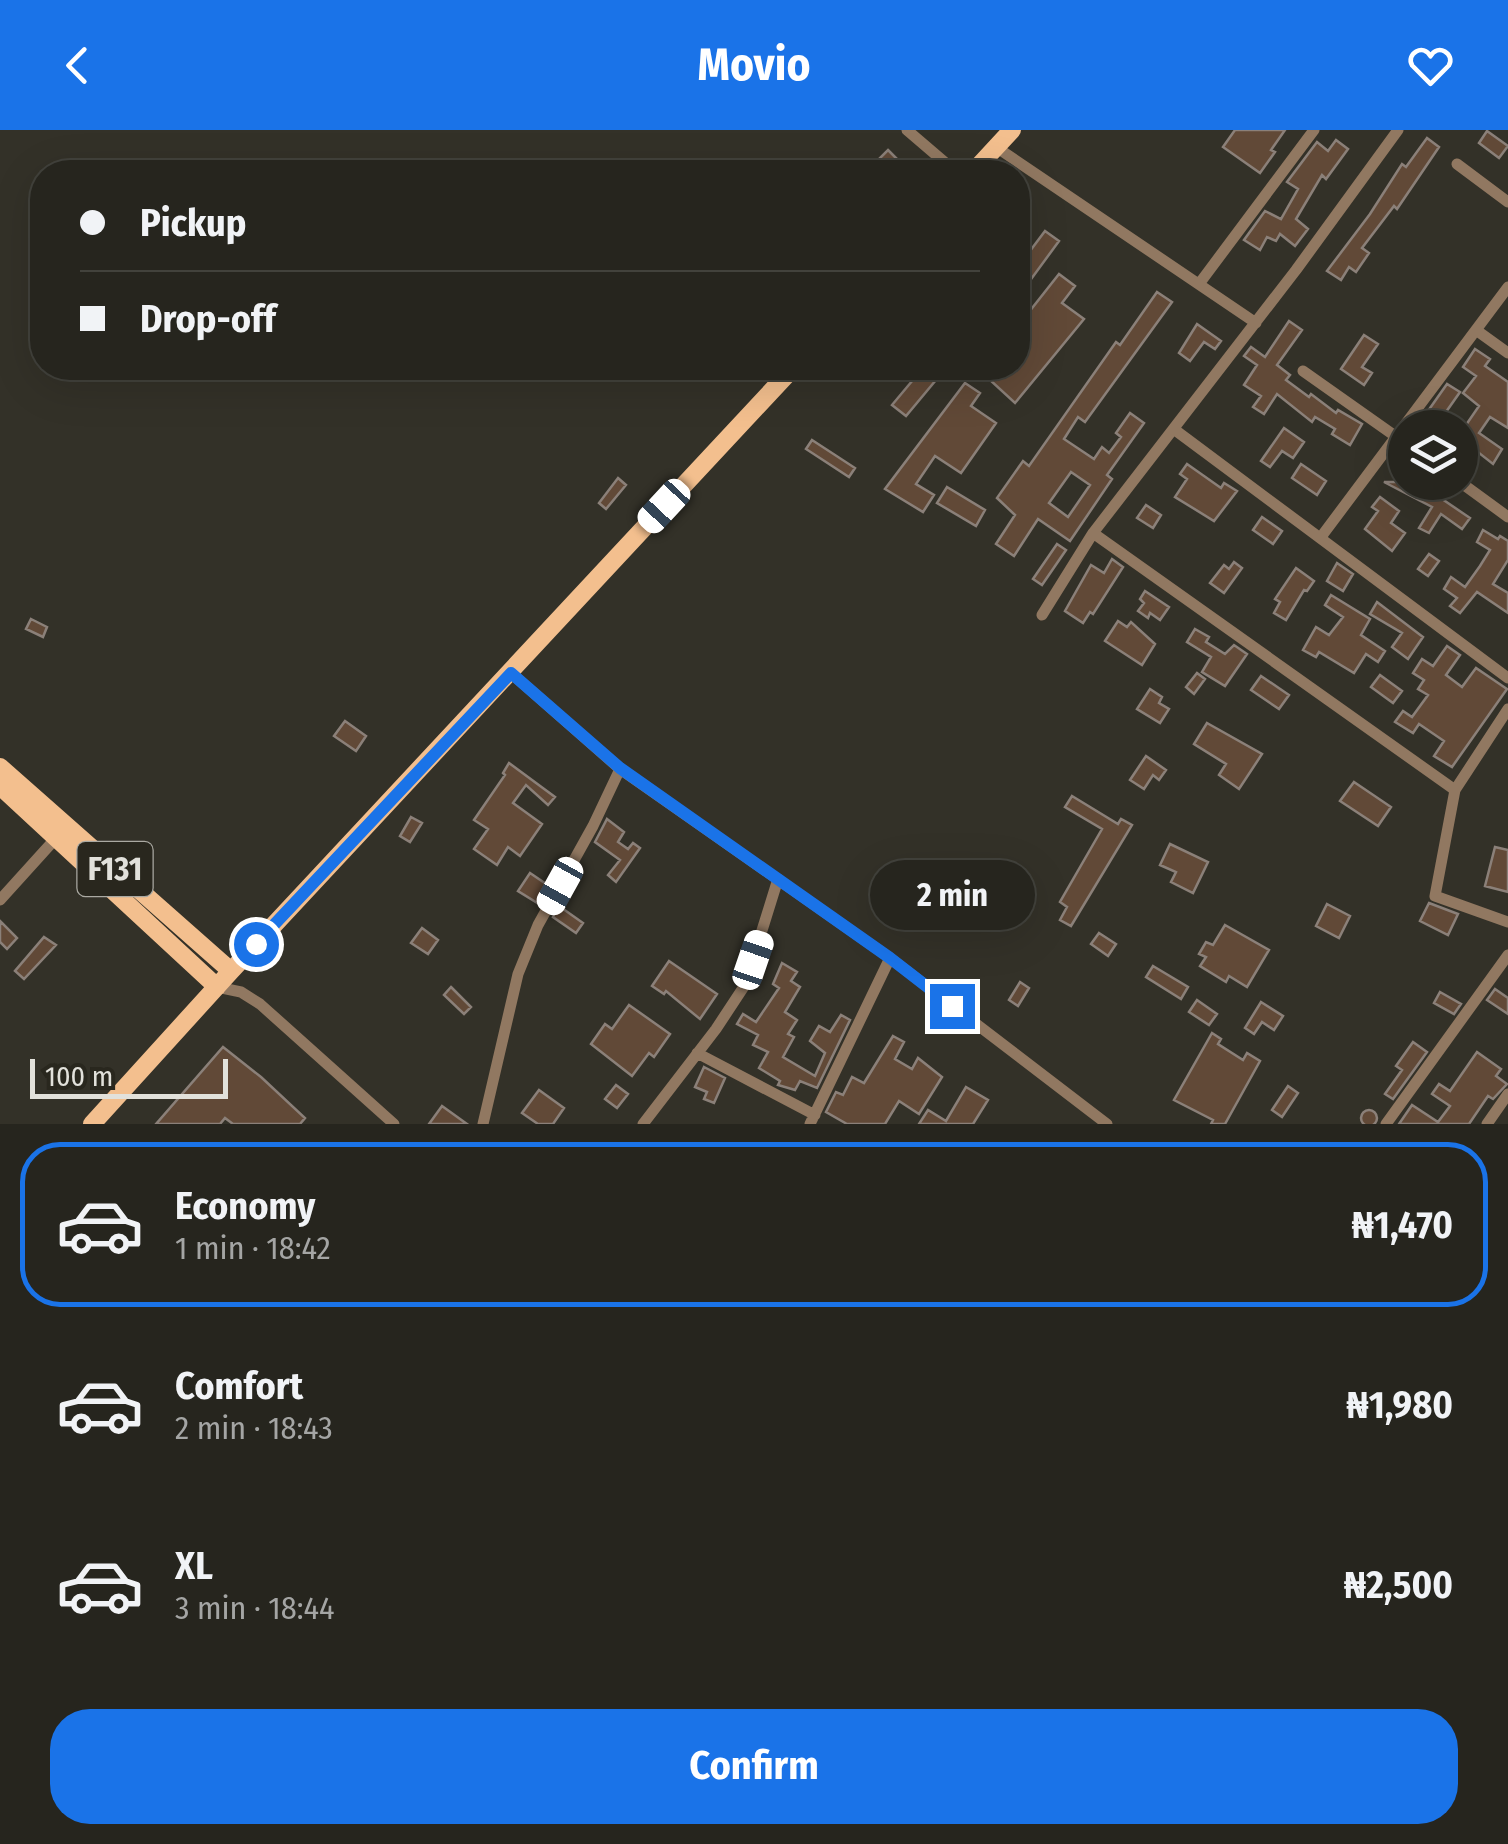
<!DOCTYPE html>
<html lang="en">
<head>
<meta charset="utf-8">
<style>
	:root { --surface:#26251e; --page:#32312b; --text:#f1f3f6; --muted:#a4a5a4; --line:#42423c; --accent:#1a73e8 }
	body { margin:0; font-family:"Fira Sans Condensed",sans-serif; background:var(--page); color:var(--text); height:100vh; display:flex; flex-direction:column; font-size:38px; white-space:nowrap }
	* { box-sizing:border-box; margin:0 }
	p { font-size:32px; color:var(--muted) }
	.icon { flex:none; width:55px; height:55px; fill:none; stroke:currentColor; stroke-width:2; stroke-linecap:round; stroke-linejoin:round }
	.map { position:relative; height:994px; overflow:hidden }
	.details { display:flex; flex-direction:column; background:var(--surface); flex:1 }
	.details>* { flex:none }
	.guide { position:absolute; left:30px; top:30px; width:1000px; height:220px; border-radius:40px; box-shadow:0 10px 40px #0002,0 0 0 2px var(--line); display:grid; align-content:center; height:220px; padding:0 50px; background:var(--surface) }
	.fabs { position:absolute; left:1388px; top:280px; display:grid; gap:20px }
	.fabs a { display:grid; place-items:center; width:90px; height:90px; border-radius:50%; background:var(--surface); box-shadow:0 10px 40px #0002,0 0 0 2px var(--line); font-size:50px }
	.scale { position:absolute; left:30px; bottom:25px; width:198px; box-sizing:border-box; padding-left:10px; border:5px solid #e2e1db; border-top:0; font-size:28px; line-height:35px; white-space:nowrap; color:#e2e1db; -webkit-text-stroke:8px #29271e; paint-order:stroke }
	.end { position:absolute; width:45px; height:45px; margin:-22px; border:12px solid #1a73e8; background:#fff; box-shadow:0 0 0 5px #fff }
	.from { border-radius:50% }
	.bubble { position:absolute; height:70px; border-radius:35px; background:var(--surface); box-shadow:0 10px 40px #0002,0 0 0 2px var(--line); font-size:32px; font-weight:700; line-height:70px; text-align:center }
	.car { position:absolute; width:30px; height:60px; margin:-30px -15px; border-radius:12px; box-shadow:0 0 8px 2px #0007; background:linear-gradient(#fff 24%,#345 0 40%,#fff 0 76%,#345 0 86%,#fff 0) }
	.guide b { display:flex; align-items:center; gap:35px; height:95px; font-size:38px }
	.guide b+b { border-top:2px solid var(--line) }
	.guide i { width:25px; height:25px; background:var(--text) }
	ul { padding:18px 0 0; list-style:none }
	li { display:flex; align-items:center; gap:30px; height:165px; margin:0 20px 15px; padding:0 30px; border:5px solid transparent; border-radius:40px }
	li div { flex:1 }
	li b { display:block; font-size:38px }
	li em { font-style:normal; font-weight:700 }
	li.on { border-color:var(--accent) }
	li>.icon { width:90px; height:90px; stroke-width:1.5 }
	.cta { display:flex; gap:20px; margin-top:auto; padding:20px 50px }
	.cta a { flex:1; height:115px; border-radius:40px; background:var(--accent); color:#fff; font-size:40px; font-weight:700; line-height:115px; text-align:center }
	header { display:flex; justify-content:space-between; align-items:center; height:130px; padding:0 50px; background:var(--accent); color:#fff; font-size:45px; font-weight:700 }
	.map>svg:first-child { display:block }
	.building { fill:#614937; stroke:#8b8079; stroke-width:2.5; fill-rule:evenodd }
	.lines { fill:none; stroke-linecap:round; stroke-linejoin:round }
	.street { stroke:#917861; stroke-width:11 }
	.primary { stroke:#f3bf8e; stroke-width:18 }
	.route { stroke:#1a73e8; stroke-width:12 }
	.labels { text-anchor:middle; stroke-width:8; stroke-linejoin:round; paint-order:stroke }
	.shield { fill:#29271e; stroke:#aaa9a2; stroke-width:2.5 }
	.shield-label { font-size:32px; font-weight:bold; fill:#e2e1db }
</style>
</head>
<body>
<header><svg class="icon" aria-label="back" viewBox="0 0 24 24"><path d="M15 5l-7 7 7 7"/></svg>Movio<svg class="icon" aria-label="heart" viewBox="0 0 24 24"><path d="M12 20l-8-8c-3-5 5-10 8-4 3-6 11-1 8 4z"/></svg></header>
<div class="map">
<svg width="1508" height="994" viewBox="0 0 1508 994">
	<rect width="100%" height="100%" fill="#333128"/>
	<path class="building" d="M 1235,0 L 1285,0 L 1271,20 L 1275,22 L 1260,43 L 1223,17 Z
		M 1487,1 L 1508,16 L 1499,28 L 1479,13 Z
		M 1427,8 L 1439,17 L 1397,79 L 1394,76 L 1362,118 L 1369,123 L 1356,142 L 1349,137 L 1341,150 L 1327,141 L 1370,84 L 1402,34 L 1406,37 Z
		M 1336,10 L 1348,19 L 1326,49 L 1322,45 L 1296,89 L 1308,99 L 1295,116 L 1280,104 L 1276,111 L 1267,107 L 1260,120 L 1244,110 L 1265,81 L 1281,89 L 1298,59 L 1287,52 L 1317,12 L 1328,21 Z
		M 888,20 L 905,37 L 900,42 L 866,42 Z
		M 1045,101 L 1059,111 L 1018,167 L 1018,137 Z
		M 1059,144 L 1075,156 L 1062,173 L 1084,189 L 1015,273 L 977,238 L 1018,238 L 1018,196 Z
		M 1157,162 L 1172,172 L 1085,292 L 1078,287 L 1064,309 L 1094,329 L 1102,317 L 1109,323 L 1121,307 L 1116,303 L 1130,283 L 1144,293 L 1107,345 L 1112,349 L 1070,411 L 1038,389 L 1014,426 L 996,414 L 1015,385 L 997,368 L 1023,331 L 1029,336 L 1116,212 L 1120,215 ZM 1071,342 L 1090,355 L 1068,387 L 1049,373 Z
		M 1289,191 L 1302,200 L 1277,235 L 1290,245 L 1286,250 L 1309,267 L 1311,264 L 1336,283 L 1338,280 L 1362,294 L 1350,315 L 1332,304 L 1335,299 L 1315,287 L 1312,292 L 1277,264 L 1264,284 L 1253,277 L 1261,266 L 1244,255 L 1257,235 L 1244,226 L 1251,217 L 1265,227 Z
		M 1197,194 L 1221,211 L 1215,219 L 1204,212 L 1190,231 L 1179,223 Z
		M 1364,205 L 1378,214 L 1362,237 L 1372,243 L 1364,255 L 1341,239 Z
		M 1475,219 L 1490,229 L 1485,236 L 1508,252 L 1508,298 L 1490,287 L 1479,303 L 1502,319 L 1493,334 L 1460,308 L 1460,298 L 1416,298 L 1447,254 L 1460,262 L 1446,282 L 1466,295 L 1479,276 L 1463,263 L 1476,246 L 1463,237 Z
		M 923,238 L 946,238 L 906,286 L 892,275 Z
		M 965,253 L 980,263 L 971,276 L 996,293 L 961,343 L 935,326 L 916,354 L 934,365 L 923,382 L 885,359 Z
		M 1284,298 L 1304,312 L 1293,328 L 1282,321 L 1270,337 L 1261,331 Z
		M 812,310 L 855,338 L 849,347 L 806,319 Z
		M 1187,334 L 1221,358 L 1224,353 L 1237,361 L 1214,391 L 1175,367 L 1187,349 L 1180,344 Z
		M 1301,334 L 1326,351 L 1317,365 L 1292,348 Z
		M 618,348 L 626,355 L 606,379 L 599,373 Z
		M 1384,352 L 1417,352 L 1470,388 L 1462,399 L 1441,384 L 1429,403 L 1419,398 L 1432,377 Z
		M 947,357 L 985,380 L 976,396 L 937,373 Z
		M 1380,367 L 1399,381 L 1391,393 L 1405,403 L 1392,421 L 1365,399 L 1378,381 L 1372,377 Z
		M 1146,375 L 1161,385 L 1153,398 L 1137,388 Z
		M 1262,387 L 1282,401 L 1273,414 L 1253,400 Z
		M 1483,400 L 1498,409 L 1500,406 L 1508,411 L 1508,430 L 1493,454 L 1508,463 L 1508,483 L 1477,462 L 1460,483 L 1450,476 L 1457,468 L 1444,459 L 1451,447 L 1465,457 L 1480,436 L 1490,420 L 1477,412 Z
		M 1057,414 L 1066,420 L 1042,455 L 1033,449 Z
		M 1429,424 L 1439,431 L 1428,446 L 1418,439 Z
		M 1112,429 L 1123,437 L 1093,484 L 1090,482 L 1083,493 L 1065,481 L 1091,435 L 1104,443 Z
		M 1234,432 L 1242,438 L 1224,463 L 1210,453 L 1224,435 L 1229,439 Z
		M 1337,433 L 1353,444 L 1343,461 L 1327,451 Z
		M 1296,438 L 1314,451 L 1307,461 L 1304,460 L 1286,490 L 1274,483 L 1280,472 L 1275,469 Z
		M 1145,461 L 1169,477 L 1160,490 L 1150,483 L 1148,488 L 1138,481 L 1144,473 L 1140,469 Z
		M 1331,465 L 1370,489 L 1361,505 L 1385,521 L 1378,532 L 1366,524 L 1354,543 L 1319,522 L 1316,527 L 1303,520 L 1316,497 L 1329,505 L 1343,487 L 1325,475 Z
		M 1377,472 L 1423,507 L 1408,529 L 1392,517 L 1402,503 L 1370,484 Z
		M 31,489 L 47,497 L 43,507 L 26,499 Z
		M 1118,491 L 1127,497 L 1131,492 L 1155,514 L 1142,535 L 1105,511 Z
		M 1195,499 L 1209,507 L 1206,512 L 1225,524 L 1234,515 L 1247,524 L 1225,556 L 1202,542 L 1211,527 L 1187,512 Z
		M 1447,516 L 1460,525 L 1446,545 L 1462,557 L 1476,538 L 1507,559 L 1452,637 L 1434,626 L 1444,611 L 1419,594 L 1413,603 L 1395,592 L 1403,581 L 1412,587 L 1428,565 L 1418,559 L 1424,550 L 1413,543 L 1422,529 L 1433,536 Z
		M 1197,543 L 1205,549 L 1194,564 L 1186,557 Z
		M 1380,545 L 1402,561 L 1393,573 L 1371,557 Z
		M 1261,546 L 1289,565 L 1279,579 L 1251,560 Z
		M 1150,559 L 1162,567 L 1159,573 L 1169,579 L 1160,593 L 1137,579 Z
		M 345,591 L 366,606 L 356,621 L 334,606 Z
		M 1207,593 L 1262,624 L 1239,659 L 1219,645 L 1226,634 L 1194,614 Z
		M 1146,626 L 1166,640 L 1159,650 L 1153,645 L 1144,659 L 1130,650 Z
		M 509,633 L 555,667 L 548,675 L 526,655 L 513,673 L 542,694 L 520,726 L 508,717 L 497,735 L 474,719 L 488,699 L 474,690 L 505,645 L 503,643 Z
		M 1354,652 L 1391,677 L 1378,696 L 1340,671 Z
		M 1072,666 L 1118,694 L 1121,689 L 1132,695 L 1071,796 L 1060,790 L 1067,777 L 1060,772 L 1102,699 L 1065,677 Z
		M 411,687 L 422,693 L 410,712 L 400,706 Z
		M 607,689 L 624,702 L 618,712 L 628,719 L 633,713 L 640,718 L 616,752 L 608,745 L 620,730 L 595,712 Z
		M 1170,714 L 1208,732 L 1193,763 L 1171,752 L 1176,742 L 1160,735 Z
		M 1495,717 L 1508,720 L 1508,762 L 1485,756 Z
		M 530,743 L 549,756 L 539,774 L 518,761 Z
		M 1429,773 L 1458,784 L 1448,805 L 1420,791 Z
		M 1327,774 L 1350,786 L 1339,808 L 1316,796 Z
		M 559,776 L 583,793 L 576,803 L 553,787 Z
		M 0,791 L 17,808 L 7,819 L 0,812 Z
		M 1225,795 L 1269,820 L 1247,857 L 1229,846 L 1226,852 L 1200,836 L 1206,827 L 1199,824 L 1206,812 L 1213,815 Z
		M 422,798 L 438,810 L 428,824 L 411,813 Z
		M 1099,803 L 1116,814 L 1108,826 L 1091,814 Z
		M 44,807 L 56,815 L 24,849 L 15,841 Z
		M 669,831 L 717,864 L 700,889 L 666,861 L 664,864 L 652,856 Z
		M 782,833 L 797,842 L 791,851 L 800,857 L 785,882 L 797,890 L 788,904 L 794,907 L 783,927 L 815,946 L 825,923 L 810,911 L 819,896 L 830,902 L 841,885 L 850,890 L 817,958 L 800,951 L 795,960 L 778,955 L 780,951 L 759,938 L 768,922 L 753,915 L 758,905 L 737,894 L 743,884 L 756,892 L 779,858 L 773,854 Z
		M 1153,836 L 1188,857 L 1181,869 L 1146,847 Z
		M 1020,852 L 1029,858 L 1018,876 L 1009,870 Z
		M 451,857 L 471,877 L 464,884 L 444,865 Z
		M 1495,859 L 1508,868 L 1508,884 L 1487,870 Z
		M 1440,862 L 1461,874 L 1454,884 L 1434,873 Z
		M 1197,870 L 1217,884 L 1209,895 L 1189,882 Z
		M 1261,872 L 1283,886 L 1274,900 L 1262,892 L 1254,904 L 1245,898 Z
		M 629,875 L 670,904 L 654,927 L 649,923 L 632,946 L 591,914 L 605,894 L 612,899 Z
		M 1212,903 L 1221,909 L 1218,914 L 1243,930 L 1247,923 L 1260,931 L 1225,994 L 1211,994 L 1213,990 L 1174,970 Z
		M 893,906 L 904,912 L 895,929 L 912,939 L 918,928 L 942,947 L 919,984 L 899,971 L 885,994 L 847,994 L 826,982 L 836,962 L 843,965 L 852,947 L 864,953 Z
		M 1413,912 L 1427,922 L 1393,969 L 1385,964 L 1402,940 L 1396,936 Z
		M 223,917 L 261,947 L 305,988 L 300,994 L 233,994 L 225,988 L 220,994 L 156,994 Z
		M 1477,922 L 1501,939 L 1496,946 L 1507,954 L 1493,969 L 1488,966 L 1469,994 L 1399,994 L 1412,975 L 1438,992 L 1450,976 L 1432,964 L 1439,954 L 1450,961 Z
		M 704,937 L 725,948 L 714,973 L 704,969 L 707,962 L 695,957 Z
		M 616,955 L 628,964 L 617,978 L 605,969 Z
		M 1288,956 L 1298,963 L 1282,987 L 1272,980 Z
		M 966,957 L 988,970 L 973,994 L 919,994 L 928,980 L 946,991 Z
		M 539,960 L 564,978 L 553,994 L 538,994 L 522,983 Z
		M 442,976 L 467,994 L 429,994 Z
		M1361 988a8 8 0 1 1 16 0a8 8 0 1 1-16 0Z"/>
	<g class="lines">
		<path class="street" d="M 907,0 L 956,42
			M 996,17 L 1256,193
			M 1457,34 L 1508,72
			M 1199,154 L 1314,0
			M 1476,200 L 1508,223
			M 1303,241 L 1405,313
			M 1175,300 L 1508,548
			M 1460,352 L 1508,387
			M 1093,403 L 1455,660 L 1435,766 L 1508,792
			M 1321,407 L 1508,157
			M 1042,485 L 1093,403 L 1296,140 L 1398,0
			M 511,543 L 620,639 L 890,828 L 1107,994
			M 1455,660 L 1508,579
			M 0,770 L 57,707
			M 217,857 L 241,862 L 260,874 L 394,994
			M 697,923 L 815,985
			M 483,994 L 518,844 L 538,795 L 593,696 L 620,639
			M 643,994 L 716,899 L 745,855 L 778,749
			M 810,994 L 890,828
			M 1386,994 L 1508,825
			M 1487,994 L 1508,964"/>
		<path class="primary" d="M 973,42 L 1012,0
			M 0,637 L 231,841
			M 0,656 L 217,857
			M 92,994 L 231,841 L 793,238"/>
	</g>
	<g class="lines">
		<path class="route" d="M 256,814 L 511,543 L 620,638 L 890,828 L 952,876"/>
	</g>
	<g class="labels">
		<rect class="shield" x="77.5" y="712" width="75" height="54" rx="8"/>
		<g class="shield-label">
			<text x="115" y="750">F131</text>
		</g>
	</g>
</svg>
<div class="fabs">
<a><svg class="icon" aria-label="layers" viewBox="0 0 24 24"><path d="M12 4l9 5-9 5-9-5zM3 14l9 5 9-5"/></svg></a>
</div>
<div class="scale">100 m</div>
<i class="end from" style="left:256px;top:814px"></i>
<i class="end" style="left:952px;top:876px"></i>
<div class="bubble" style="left:870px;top:730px;width:165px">2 min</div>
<i class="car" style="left:664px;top:376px;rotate:223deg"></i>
<i class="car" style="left:560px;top:756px;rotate:209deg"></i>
<i class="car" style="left:753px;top:830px;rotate:19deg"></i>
<div class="guide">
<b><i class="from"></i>Pickup</b>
<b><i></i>Drop-off</b>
</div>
</div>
<section class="details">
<ul>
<li class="on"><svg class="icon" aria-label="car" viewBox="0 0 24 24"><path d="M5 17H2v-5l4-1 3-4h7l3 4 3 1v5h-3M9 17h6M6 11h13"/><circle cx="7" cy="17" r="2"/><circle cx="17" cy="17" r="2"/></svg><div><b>Economy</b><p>1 min · 18:42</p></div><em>₦1,470</em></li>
<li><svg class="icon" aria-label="car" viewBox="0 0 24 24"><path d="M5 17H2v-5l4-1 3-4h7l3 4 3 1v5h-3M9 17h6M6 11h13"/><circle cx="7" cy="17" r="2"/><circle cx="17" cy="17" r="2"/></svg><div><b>Comfort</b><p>2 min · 18:43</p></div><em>₦1,980</em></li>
<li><svg class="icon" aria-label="car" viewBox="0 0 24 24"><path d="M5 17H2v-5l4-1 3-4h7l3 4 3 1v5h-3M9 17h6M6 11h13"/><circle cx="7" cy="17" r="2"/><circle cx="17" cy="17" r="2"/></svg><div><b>XL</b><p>3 min · 18:44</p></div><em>₦2,500</em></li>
</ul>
<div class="cta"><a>Confirm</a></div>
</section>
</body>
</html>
